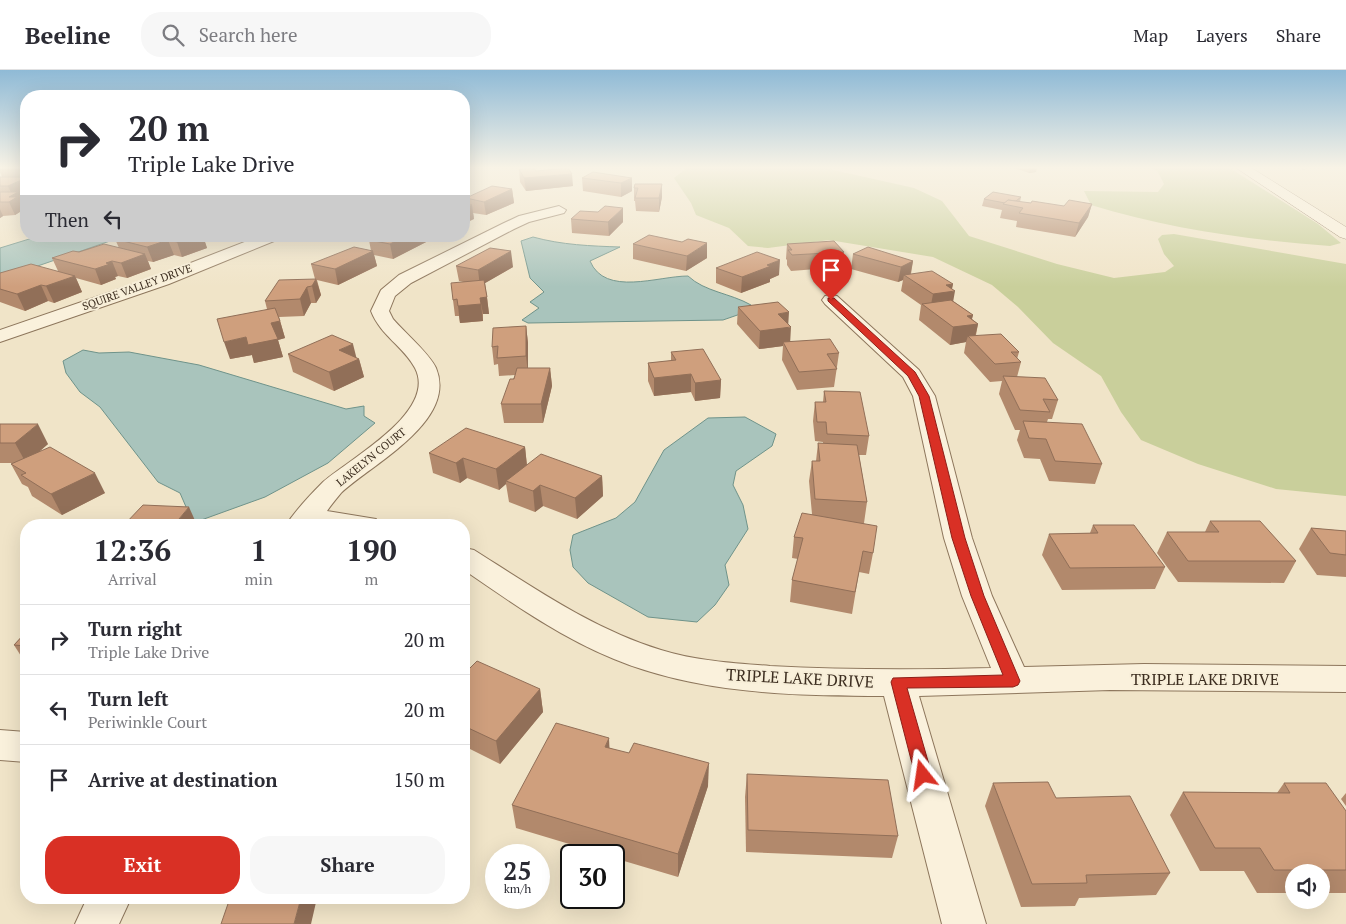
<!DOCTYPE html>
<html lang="en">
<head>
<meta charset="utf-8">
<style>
  body { margin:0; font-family:"PT Serif",serif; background:#f7f7f7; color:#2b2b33; height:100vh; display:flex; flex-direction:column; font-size:19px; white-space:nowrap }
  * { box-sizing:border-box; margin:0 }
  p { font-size:16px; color:#7c7c81 }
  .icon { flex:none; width:28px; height:28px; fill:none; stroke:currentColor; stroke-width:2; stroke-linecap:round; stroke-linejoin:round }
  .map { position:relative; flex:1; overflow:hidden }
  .side { position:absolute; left:20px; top:449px; width:450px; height:385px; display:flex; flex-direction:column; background:#fff; border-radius:20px; box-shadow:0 5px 20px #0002 }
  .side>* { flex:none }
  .guide { position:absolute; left:20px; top:20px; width:450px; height:152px; border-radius:20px; box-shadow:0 5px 20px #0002; background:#fff; color:#2b2b33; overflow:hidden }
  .controls { position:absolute; left:1285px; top:794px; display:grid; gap:10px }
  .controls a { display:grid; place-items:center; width:45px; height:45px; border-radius:50%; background:#fff; box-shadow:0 5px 20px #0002; font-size:25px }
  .speed { position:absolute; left:485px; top:774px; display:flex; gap:10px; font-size:25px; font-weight:700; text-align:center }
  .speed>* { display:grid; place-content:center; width:65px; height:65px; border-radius:50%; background:#fff; box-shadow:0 5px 20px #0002; line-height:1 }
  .speed small { font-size:12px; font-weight:400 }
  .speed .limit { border:2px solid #111; border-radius:8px; background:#fff; color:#111 }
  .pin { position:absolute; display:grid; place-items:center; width:42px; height:42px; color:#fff; margin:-51px -21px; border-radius:50% 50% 50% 0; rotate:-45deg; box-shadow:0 0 5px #0007 }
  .pin .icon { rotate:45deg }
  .me { position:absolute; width:55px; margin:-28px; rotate:345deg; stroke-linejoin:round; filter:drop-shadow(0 0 4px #0008) }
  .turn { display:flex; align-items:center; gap:18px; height:105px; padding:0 25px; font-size:22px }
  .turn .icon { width:65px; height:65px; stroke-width:2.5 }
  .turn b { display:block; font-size:35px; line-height:42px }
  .then { display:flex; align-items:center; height:48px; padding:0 25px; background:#0003; gap:10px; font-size:19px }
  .eta { display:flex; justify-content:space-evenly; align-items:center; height:85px; text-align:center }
  .eta b { font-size:30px; font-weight:600; line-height:35px }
  .cta { display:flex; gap:10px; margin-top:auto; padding:10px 25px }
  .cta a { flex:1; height:58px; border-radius:20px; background:#d93025; color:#fff; font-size:20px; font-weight:600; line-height:58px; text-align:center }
  .cta a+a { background:#f7f7f7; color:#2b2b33 }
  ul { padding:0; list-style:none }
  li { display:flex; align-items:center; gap:15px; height:70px; padding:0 25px; border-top:1px solid #e1e1e2 }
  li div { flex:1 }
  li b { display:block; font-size:19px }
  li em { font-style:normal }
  header { display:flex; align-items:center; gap:30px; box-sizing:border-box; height:70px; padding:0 25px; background:#fff; border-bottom:1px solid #e1e1e2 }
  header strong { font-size:24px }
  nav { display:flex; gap:28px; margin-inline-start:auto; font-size:18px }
  .search { width:350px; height:45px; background:#f7f7f7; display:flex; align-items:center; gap:12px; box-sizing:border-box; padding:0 18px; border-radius:20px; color:#7c7c81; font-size:19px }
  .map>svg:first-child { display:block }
</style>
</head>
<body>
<header>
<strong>Beeline</strong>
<div class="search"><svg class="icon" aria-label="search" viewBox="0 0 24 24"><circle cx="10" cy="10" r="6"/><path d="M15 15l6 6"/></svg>Search here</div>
<nav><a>Map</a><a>Layers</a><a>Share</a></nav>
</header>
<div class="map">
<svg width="1346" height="854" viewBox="0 0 1346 854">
  <rect width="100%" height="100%" fill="#f0e4c8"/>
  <g fill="#c9cf9b">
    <polygon points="688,97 820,97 914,118 942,131 969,166 1057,194 1114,208 1165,202 1174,196 1164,184 1158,169 1162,165 1174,164 1346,194 1346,426 1276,419 1198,394 1141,370 1121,342 1101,306 1053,273 1018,237 992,215 933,187 829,170 768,178 748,176 729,158 696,145 691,133 674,108"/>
    <path d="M1150 97H1228L1318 154 1341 173 1330 176C1249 170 1169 159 1091 135L1084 121 1158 122 1164 114 1158 102Z"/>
  </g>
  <g fill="#a9c4bc" stroke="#6f938a">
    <polygon points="39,166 108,166 110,171 0,209 0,178"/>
    <path d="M533 167C562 175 591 176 620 177L590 191C605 227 658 206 688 206 705 222 730 223 751 235L749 241 723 250 528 253 522 250 539 238 530 232 544 222 530 208 521 171Z"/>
    <polygon points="83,280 99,283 129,282 199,295 346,339 364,336 364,346 375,353 328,393 265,427 193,453 180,423 158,412 100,337 80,322 66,303 63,291"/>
    <polygon points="745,347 776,364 772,376 736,401 733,415 743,435 748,459 725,495 729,515 715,535 697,552 648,547 588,513 573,497 570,480 573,465 616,448 635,432 664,380 708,348"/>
  </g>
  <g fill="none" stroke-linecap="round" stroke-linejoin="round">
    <defs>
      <polygon id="service" points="1307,97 1304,100 1301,98 1301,97"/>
      <g id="minor">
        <path d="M559 136 566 140 564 143 529 152 514 159 411 213 395 226 389 241 393 249C404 262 429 283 436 298 458 351 372 394 341 423 336 429 331 435 327 441L376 449 380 455H286C296 440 310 425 323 412 349 389 438 342 415 298 404 277 380 265 371 241L381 220 399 205 504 153 519 146Z"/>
        <polygon points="260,166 281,166 279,169 169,214 0,272 0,260 157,206"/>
        <path d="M831 225 837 226 919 300 935 326 972 468 992 526 1024 597 1144 594 1346 596V622L1110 620 919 626 986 854H942L884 626C795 626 699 624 614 589 560 567 512 533 464 500V478L474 480C534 518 593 559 661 580 696 591 734 593 770 596 844 600 917 600 991 598L962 526 944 468 913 326 903 307 825 234 822 230 825 226Z"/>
        <polygon points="0,660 26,662 26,692 0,690"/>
        <polygon points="87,828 131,828 119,854 75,854"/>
      </g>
      <polygon id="tertiary" points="1235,97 1250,97 1346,157 1346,169 1340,167"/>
    </defs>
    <use href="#service" stroke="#8d765c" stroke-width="1"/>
    <use href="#minor" stroke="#8d765c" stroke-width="2"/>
    <use href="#tertiary" stroke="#8d765c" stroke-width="1"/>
    <use href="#service" fill="#faf1dc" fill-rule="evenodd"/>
    <use href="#minor" fill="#faf1dc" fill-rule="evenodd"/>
    <use href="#tertiary" fill="#faf1dc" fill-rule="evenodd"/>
  </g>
  <g fill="#b2896c">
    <polygon points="26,97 26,124 20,127 24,135 21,137 23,140 15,145 3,146 0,148 0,107 2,107 0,102 0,99"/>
    <polygon points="1012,97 1037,97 1036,102 1029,103"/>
    <polygon points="519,99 536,101 573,116 526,121 520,112"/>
    <polygon points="582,108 632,108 632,121 621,127 583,121"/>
    <polygon points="662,114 662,127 659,142 636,141 635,131 634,131 634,118"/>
    <polygon points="512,119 514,133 486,145 473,143 474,149 467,134 466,128"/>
    <polygon points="1021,127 1020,132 1064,136 1092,134 1088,147 1075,167 1016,157 1017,151 1000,148 1002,140 982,136 984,129"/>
    <polygon points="598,142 623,152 609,166 572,163 571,149"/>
    <polygon points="203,166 207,178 182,187 174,185 153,192 148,191 151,199 127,208 118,206 115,207 116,209 101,215 76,208 82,222 54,233 48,231 25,241 0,232 0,203 58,201 52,188 79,182 119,178 115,169"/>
    <polygon points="369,170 430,170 393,189 374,185 377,196 338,215 317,210 321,225 316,233 311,233 304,246 279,247 285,268 278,270 283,287 254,293 252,285 230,289 267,239 265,231 315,209 311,194 371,181"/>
    <polygon points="633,174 707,188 686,201 633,189"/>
    <polygon points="787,174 844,182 842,197 791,201 787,195 787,190 786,189"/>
    <polygon points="853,184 913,191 911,204 953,214 952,219 953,231 973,245 972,249 978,254 976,265 1019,282 1017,289 1021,292 1017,307 1058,330 1052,349 1048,349 1047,352 1102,394 1095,414 1049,411 1040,389 1024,388 1017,370 1020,360 1015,360 999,324 1002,311 990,312 964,283 966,272 950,275 919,250 921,235 901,221 903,210 898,212 851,199"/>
    <polygon points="456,196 513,197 485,213 489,244 483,244 483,251 460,253 459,246 455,246 453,230 464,212 459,211"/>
    <polygon points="716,198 779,205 770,209 770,212 741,223 716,213"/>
    <polygon points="738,237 788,254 790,272 839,283 834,317 797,320 782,290 783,276 759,279 737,254"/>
    <polygon points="526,256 528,273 528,298 550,298 552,316 543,353 504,353 501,334 515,305 499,306 498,294 494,295 492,277"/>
    <polygon points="671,282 721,310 720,328 695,331 691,322 654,326 648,311 648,293 671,291"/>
    <polygon points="288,284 359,289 364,307 334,321 293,302"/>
    <polygon points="824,321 869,366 866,385 859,385 867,432 864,453 873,483 869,504 859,502 852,544 790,532 792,510 798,489 792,488 794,467 812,444 809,411 812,391 816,391 818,373 823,373 823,372 815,371 813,351 815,332 823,332"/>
    <polygon points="0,354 48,374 40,381 105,423 62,445 32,426 28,417 22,414 11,394 13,393 0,393"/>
    <polygon points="525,377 527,395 602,406 603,426 577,449 543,436 535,442 509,432 506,414 499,420 467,408 460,413 433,403 429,383"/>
    <polygon points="1210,451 1296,491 1284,513 1178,512 1157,483 1167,462 1205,462"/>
    <polygon points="1093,455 1165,497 1155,519 1062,520 1042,485 1049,464 1090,463"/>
    <polygon points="1311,458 1346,461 1346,507 1317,505 1299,479"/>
    <polygon points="26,562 26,594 14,575"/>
    <polygon points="464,598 468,600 540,619 543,642 500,694 464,676"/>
    <polygon points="610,678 708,716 678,807 614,788 614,785 606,785 516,758 512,735"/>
    <polygon points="747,704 898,766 892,788 746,782 745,727"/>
    <polygon points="993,713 1056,728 1170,803 1156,825 1079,828 1075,836 1021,837 985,736"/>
    <polygon points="1284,713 1346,741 1346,823 1321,823 1321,802 1294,802 1294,823 1257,823 1244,801 1200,801 1170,745 1183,722 1277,723"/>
    <polygon points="1346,723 1346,736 1341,729"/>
  </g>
  <g fill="#916f58">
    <polygon points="1030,97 1037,97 1036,102 1029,103"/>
    <polygon points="572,104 573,116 526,121 524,108"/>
    <polygon points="26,108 26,124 20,127 24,135 21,137 23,140 15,145 9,132 9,127 12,125 8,116"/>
    <polygon points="632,108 632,121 621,127 621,113"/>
    <polygon points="662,114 662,127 659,142 659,128"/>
    <polygon points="512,119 514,133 486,145 484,132"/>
    <polygon points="1092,134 1088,147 1075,167 1079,153"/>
    <polygon points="472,135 474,149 464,154 464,139"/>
    <polygon points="623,138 623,152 609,166 608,152"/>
    <polygon points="0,139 3,146 0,148"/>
    <polygon points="194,166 203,166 207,178 182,187 177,172"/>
    <polygon points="406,166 429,166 430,170 393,189 390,174"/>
    <polygon points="168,170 174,185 153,192 147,177"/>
    <polygon points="707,173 707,188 686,201 687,186"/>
    <polygon points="373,181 377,196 338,215 335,199"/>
    <polygon points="511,181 513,197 480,216 478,200"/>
    <polygon points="145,184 151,199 127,208 121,193"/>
    <polygon points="780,190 779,205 770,209 770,212 741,223 742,207 767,195"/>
    <polygon points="112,191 118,206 115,207 116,209 101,215 95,199 106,193"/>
    <polygon points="913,191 910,206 904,205 903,210 898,212 901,197"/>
    <polygon points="75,206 82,222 54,233 46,216"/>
    <polygon points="316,209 321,225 316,233 312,216"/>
    <polygon points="953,214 951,222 955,221 952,238 930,240 933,224 946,215"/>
    <polygon points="41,215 48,231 25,241 17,224"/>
    <polygon points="307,217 311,233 304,246 300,229"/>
    <polygon points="487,227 489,244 483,244 480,228"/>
    <polygon points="481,234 483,251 460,253 458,236"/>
    <polygon points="789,242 788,258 791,257 790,275 783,272 783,276 759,279 760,261 778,244"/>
    <polygon points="973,245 970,255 978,254 974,271 968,266 966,272 950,275 953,257 967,246"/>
    <polygon points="280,251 285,268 278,270 283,287 254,293 252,285 230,289 224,272 246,267 271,253"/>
    <polygon points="526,256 528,273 528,304 526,286"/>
    <polygon points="353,274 357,290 359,289 364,307 334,321 329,302 339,280"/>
    <polygon points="550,298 552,316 543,353 541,334"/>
    <polygon points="691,304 691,322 654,326 654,308"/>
    <polygon points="721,310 720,328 695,331 695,313"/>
    <polygon points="38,354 48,374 26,393 15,373"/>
    <polygon points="525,377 527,397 506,411 506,414 499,420 496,399"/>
    <polygon points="463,388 467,408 460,413 456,393"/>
    <polygon points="95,403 105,423 62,445 51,424"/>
    <polygon points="602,406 603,426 577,449 575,428"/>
    <polygon points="540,415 543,436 535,442 533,421"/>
    <polygon points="189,437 197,455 174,455"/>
    <polygon points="540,619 543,642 500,694 496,671"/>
    <polygon points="609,668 610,690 605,677"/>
    <polygon points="709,693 708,716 678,807 678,784"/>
    <polygon points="301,828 317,828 311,854 294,854"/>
  </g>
  <g fill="#cf9f7d" stroke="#916f58">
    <polygon points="6,97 26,97 26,100 0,100"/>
    <polygon points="534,98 536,101 568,98 572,104 524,108 519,99"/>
    <polygon points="593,102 632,108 621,113 582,108"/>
    <polygon points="0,107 26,107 26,108 8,116 0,116"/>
    <polygon points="635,114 662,114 659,128 635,128 638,118 634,118"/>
    <polygon points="492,116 512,119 484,132 466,128"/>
    <polygon points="0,122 18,122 9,127 17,127 9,132 0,132"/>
    <polygon points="993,122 1021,127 1016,131 1008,130 1005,133 984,129"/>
    <polygon points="1008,130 1031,133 1032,131 1064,136 1069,130 1092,134 1079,153 1019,143 1023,138 1003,134"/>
    <polygon points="464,134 472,135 464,139"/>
    <polygon points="605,136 623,138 608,152 571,149 580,141 598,142"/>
    <polygon points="649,165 682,172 688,169 707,173 687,186 633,174"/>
    <polygon points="123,166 194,166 177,172 168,170 147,177 115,169"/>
    <polygon points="378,166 406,166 390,174 369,170"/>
    <polygon points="834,171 844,182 792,185 788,180 792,180 787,174"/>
    <polygon points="104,174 145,184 121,193 112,191 106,193 110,194 95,199 52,188 73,181 79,182"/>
    <polygon points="354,177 373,181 335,199 311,194"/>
    <polygon points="868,177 913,191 901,197 853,184"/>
    <polygon points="490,178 511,181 478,200 456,196"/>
    <polygon points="757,182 780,190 767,195 771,196 742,207 716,198"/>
    <polygon points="31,194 75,206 46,216 41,215 17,224 0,219 0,203"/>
    <polygon points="932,201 953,214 946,215 955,221 933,224 904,205"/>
    <polygon points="316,209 312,216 307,217 300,229 265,231 279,210"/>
    <polygon points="484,210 487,227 480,228 481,234 458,236 457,229 453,230 451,213"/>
    <polygon points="951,230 973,245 967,246 978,254 953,257 922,234"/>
    <polygon points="778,232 789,242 778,244 791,257 760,261 738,237"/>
    <polygon points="275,238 280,251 271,253 278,269 248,275 246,267 224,272 217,249"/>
    <polygon points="526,256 526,286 497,288 498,276 492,277 493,258"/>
    <polygon points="1001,264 1019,282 1011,282 1021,292 995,294 968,266"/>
    <polygon points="332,265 353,274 339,280 359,289 329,302 288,284"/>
    <polygon points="830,269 839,283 827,284 837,299 799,302 783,272"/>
    <polygon points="703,279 721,310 695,313 691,304 654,308 648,293 676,290 671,282"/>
    <polygon points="517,298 550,298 541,334 501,334 510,309 514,309"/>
    <polygon points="1003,306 1045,308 1058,330 1043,329 1050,342 1020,340"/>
    <polygon points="824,321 860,322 869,366 827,364 826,352 817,352 815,332 826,332"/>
    <polygon points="1023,351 1082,354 1102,394 1055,391 1046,369 1029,368"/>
    <polygon points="0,354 38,354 15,373 0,373"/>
    <polygon points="466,358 525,377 496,399 463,388 456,393 429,383"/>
    <polygon points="818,373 857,375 867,432 815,429 812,391 820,391"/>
    <polygon points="50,377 95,403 51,424 21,405 26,403 11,394"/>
    <polygon points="541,384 602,406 575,428 540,415 533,421 506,411"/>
    <polygon points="143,435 189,437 174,455 124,455"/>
    <polygon points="802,443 877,456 873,483 863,481 855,522 792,510 803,468 794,467"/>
    <polygon points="1210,451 1260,451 1296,491 1188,491 1167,462 1219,462"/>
    <polygon points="1093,455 1134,455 1165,497 1070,498 1049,464 1098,463"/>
    <polygon points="1311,458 1346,461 1346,485 1330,483"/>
    <polygon points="26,562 26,576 14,575"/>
    <polygon points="477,591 540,619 496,671 464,656 464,598 468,600"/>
    <polygon points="556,653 609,668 605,677 629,683 634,673 709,693 678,784 512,735"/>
    <polygon points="747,704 888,710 898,766 748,760"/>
    <polygon points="1048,712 1056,728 1130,726 1170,803 1086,805 1087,813 1032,814 993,713"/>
    <polygon points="1284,713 1326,713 1346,741 1346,800 1274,800 1260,778 1215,778 1183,722 1290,723"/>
    <polygon points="230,828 301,828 294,854 221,854"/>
  </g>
  <linearGradient id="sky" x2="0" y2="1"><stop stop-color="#8fbad6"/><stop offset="0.45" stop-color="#f8f3e6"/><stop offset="1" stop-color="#f8f3e6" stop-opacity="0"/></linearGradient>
  <rect width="1346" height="217" fill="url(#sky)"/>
  <polygon fill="#d93025" stroke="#8d1f18" points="828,228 834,228 915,302 929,326 965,468 984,526 1020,611 1018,615 1013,617 907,618 932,705 929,710 923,712 917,710 915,705 891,612 893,608 1003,605 971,526 952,468 919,326 908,306 828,231"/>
  <g text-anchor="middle" stroke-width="4" stroke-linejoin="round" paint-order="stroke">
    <g font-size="11" fill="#3d2e20" stroke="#f7eed8">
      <text transform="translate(137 217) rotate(-20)" y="4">SQUIRE VALLEY DRIVE</text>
      <text transform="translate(371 387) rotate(-39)" y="4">LAKELYN COURT</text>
    </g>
    <g font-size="16" fill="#3d2e20" stroke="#f7eed8">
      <text transform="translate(800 608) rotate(3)" y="6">TRIPLE LAKE DRIVE</text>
      <text x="1205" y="615">TRIPLE LAKE DRIVE</text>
    </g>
  </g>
</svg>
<div class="controls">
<a><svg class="icon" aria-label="sound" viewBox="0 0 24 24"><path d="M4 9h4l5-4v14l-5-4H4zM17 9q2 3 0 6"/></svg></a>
</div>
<div class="speed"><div>25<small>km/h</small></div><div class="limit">30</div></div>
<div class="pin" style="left:831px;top:230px;background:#d93025"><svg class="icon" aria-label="arrive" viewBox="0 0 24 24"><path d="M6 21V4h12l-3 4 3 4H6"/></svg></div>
<svg class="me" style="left:923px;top:705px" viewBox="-20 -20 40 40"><path d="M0-17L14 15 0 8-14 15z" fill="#d93025" stroke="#fff" stroke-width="4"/></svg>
<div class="guide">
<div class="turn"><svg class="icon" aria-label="right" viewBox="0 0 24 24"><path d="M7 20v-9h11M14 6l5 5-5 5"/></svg><div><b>20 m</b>Triple Lake Drive</div></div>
<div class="then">Then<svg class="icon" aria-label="left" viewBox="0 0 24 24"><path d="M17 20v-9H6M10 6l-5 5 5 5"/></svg></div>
</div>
<section class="side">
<div class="eta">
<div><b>12:36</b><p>Arrival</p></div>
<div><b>1</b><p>min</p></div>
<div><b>190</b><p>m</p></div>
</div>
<ul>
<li><svg class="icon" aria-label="right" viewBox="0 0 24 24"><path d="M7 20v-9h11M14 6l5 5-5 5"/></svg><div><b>Turn right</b><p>Triple Lake Drive</p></div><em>20 m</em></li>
<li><svg class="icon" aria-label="left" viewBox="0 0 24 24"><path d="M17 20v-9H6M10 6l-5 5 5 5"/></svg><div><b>Turn left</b><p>Periwinkle Court</p></div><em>20 m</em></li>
<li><svg class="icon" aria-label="arrive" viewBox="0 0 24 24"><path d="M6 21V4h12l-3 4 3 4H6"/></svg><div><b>Arrive at destination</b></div><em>150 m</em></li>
</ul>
<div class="cta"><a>Exit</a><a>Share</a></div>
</section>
</div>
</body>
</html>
